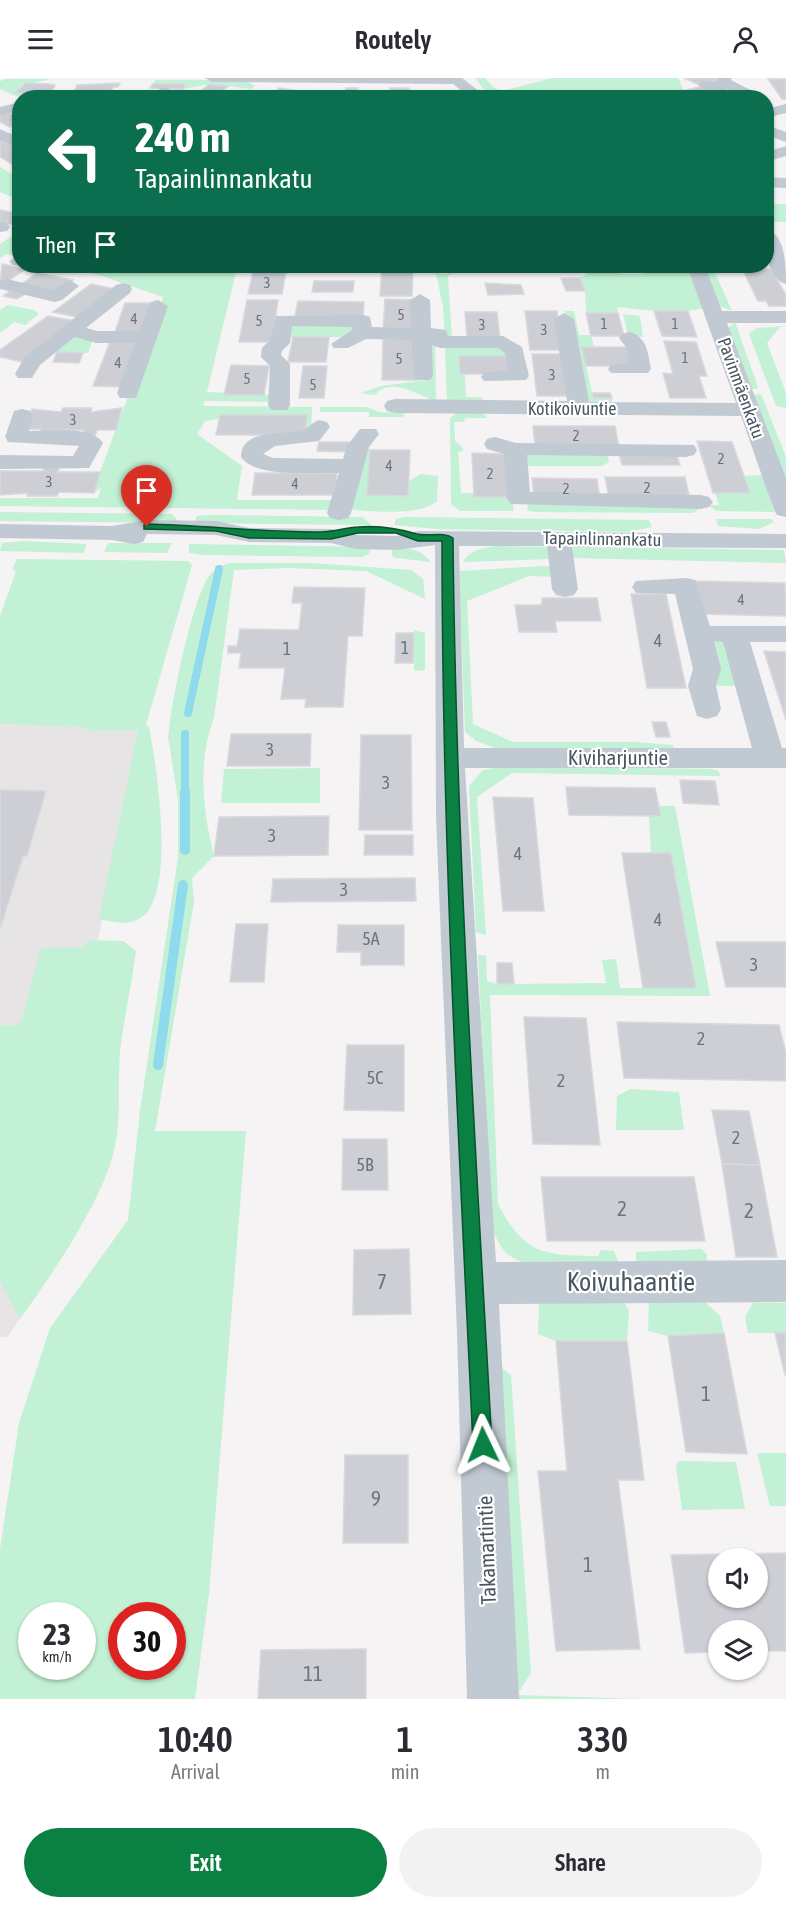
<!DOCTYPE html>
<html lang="en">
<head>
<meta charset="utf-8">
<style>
  body { margin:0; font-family:"Asap Condensed",sans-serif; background:#f2f2f3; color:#2b2b33; height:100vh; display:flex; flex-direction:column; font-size:22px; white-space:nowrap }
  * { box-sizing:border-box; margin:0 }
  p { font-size:20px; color:#7c7c81 }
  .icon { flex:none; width:33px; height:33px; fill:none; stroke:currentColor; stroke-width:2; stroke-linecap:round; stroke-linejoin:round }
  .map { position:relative; height:1621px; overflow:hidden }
  .panel { display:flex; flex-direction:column; background:#fff; flex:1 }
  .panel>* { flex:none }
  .guide { position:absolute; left:12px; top:12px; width:762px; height:183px; border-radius:24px; box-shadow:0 2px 4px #0004; background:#0b6e4f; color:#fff; overflow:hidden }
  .buttons { position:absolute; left:708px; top:1470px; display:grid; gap:12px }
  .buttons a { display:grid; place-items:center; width:60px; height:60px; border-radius:50%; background:#fff; box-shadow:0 2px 4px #0004; font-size:30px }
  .speed { position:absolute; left:18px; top:1524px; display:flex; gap:12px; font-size:30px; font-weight:700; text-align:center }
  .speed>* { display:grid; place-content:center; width:78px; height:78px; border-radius:50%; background:#fff; box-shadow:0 2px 4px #0004; line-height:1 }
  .speed small { font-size:15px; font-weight:400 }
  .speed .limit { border:9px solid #d22; background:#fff; color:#111 }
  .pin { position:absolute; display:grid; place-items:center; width:51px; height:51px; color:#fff; margin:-62px -26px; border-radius:50% 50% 50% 0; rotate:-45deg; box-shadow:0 0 6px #0007 }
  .pin .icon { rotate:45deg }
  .me { position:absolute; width:66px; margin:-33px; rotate:358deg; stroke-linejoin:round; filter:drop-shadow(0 0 4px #0008) }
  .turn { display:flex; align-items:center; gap:21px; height:126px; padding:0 24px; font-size:27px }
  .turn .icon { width:78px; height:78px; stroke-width:2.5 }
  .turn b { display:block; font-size:42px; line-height:51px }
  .then { display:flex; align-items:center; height:57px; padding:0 24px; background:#0003; gap:12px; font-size:22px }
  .eta { display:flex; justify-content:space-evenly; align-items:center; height:102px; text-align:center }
  .eta b { font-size:36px; font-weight:600; line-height:42px }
  .button { display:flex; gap:12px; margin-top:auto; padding:12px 24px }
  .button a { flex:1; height:69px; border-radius:36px; background:#0b8043; color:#fff; font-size:24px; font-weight:600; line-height:69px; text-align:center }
  .button a+a { background:#f2f2f3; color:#2b2b33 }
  header { display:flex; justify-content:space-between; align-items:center; height:78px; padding:0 24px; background:#fff; font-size:27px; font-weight:600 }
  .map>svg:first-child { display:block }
</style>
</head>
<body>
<header><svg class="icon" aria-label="menu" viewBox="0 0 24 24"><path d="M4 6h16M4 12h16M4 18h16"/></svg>Routely<svg class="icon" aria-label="person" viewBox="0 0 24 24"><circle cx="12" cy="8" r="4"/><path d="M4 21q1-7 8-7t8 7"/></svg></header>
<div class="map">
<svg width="786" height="1621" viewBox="0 0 786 1621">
  <rect width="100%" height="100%" fill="#f5f3f3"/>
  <g fill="#e6e4e5">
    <polygon points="0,646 138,652 98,863 0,1093"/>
    <polygon points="0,1146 49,1199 7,1259 0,1259"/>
  </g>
  <g fill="#c3f1d5" fill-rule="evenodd">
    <polygon points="476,0 485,0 494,10 502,13 552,0 678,0 687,19 502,19 482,10"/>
    <path d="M6 1H51L21 8 16 14 57 15C37 23 18 21 0 11V3Z"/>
    <polygon points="155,2 245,2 255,8 252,11 210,6 183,11 185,6 153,6"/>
    <polygon points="0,89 19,100 19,122 0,114"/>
    <rect x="767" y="126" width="19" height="18"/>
    <polygon points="19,153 19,179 7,176 0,180 0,166"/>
    <polygon points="59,188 235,188 236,194 207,314 272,317 272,324 205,323 203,328 312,329 311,352 220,337 219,341 205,343 197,356 242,388 237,422 338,422 333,432 0,428 0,420 98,420 101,410 94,415 100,394 161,229 163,219 96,196"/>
    <path d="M600 188 622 196H643L639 188H687L703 230C675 237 646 232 617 229L618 235H586L585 213 580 200Z"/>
    <polygon points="704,188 712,188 732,233 720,228"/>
    <polygon points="454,193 448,198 452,262 445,260 443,229 436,195 446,197"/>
    <polygon points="8,227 34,232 39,236 25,247 14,244 0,255 0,232"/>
    <polygon points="565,233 574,233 579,257 591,257 594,269 582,270 593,319 612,320 611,326 583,325"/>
    <polygon points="623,236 640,238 643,259 628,257"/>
    <polygon points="295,244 355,245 354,253 345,259 286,259 288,249"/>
    <polygon points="735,244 758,309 756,311 751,311 728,250"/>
    <polygon points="786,248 780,249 767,265 786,315 786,330 776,328 749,256 757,250"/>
    <polygon points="79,256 93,261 88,275 57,274"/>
    <path d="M425 258 435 260 436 324C419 317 390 298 375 317L361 315 381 308 426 302Z"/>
    <polygon points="500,266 513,278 459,278 460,296 465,296 466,319 481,319 484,325 447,324 445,269"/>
    <polygon points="761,316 786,379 786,406 754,317"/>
    <polygon points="320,329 367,329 379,334 404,335 403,339 369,339 369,334 320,334"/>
    <polygon points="458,334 483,335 487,340 465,340 464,344 454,344 455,363 462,369 463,373 458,374 461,415 474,415 474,419 510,419 514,421 513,433 460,433 451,426 450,340"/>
    <path d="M367 368 370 372 367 417 408 418 409 403 421 396 438 398 437 423C421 438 372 434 350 431Z"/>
    <polygon points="607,374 609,384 602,388 528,388 526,375"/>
    <polygon points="763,397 774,434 716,433 708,427 719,427 715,415 750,414 744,398"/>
    <polygon points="528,426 696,427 698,432 693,435 533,434 527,432"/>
    <polygon points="0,434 172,436 178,443 175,445 0,443"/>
    <polygon points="208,437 363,439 371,447 194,445 197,438"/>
    <polygon points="405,439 649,442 652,449 627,454 437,451 394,447 396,441"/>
    <polygon points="716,441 771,441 774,444 759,451 718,448"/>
    <polygon points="24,463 86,466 84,475 0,473 2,465"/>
    <polygon points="108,465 172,465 167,475 104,474"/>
    <polygon points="189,466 371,469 369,476 362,479 204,477 189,475"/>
    <path d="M497 468 550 469 551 481 463 484C470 471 484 470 497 468Z"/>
    <polygon points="570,469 784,472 786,485 572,480"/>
    <path d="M392 470C408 469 420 471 431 484L396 480 392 478Z"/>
    <path d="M17 481 188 483 192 487 146 647 149 649C156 686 178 820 139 841 125 848 113 844 99 841L138 652 89 653V650L0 646V538L16 493 12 491Z"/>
    <path d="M229 485H312L411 492 423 501 425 521 366 493 288 490 234 492 214 640C197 684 203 734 214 778L192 800 194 824 155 1053H246L209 1516 195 1621H0V1471L19 1345 50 1250 128 1142 140 1033 178 779V721L168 659 170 642C176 605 190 533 207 501 212 493 220 488 229 485ZM32 1538H82V1588H32ZM122 1538H172V1588H122Z"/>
    <polygon points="543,488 554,489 559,499 529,498 467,523 473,646 513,664 637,664 673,667 674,672 495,670 476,663 465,654 459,493"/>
    <polygon points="414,552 425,555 425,592 414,593"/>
    <polygon points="706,560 724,560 741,608 717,608"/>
    <polygon points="503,688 710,691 719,693 720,698 512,695 477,719 486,857 476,854 469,708 483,692"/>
    <polygon points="320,690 320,725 221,725 224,691"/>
    <path d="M659 728H675L710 918 490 917 498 1126C525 1177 543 1177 598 1178L601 1172 614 1173 620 1188C602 1188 583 1188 565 1187 525 1187 502 1188 491 1144L478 877H486L487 903 497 906 606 905 602 882 616 881 620 910H696L671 775H651L649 738H661Z"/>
    <path d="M93 862 123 863 136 873C132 906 124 940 120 973 117 1012 123 1048 110 1087 91 1140 52 1196 20 1241L0 1204V947H17L22 942 41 870 84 869V866Z"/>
    <polygon points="630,1011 679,1014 684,1052 616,1052 617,1018"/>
    <polygon points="702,1171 707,1177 706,1187 636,1187 636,1174"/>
    <polygon points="624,1224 629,1233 627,1263 556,1263 538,1256 539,1225"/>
    <polygon points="705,1224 720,1238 724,1255 668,1258 648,1253 649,1225"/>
    <polygon points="753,1225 786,1225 786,1255 748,1255 745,1239"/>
    <polygon points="498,1287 511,1297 531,1595 517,1617 639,1621 517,1621"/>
    <polygon points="786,1375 786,1428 770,1428 757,1375"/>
    <polygon points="679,1383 736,1384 745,1431 682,1432 676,1388"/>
  </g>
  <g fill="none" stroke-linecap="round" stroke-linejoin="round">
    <g stroke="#90daee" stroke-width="8">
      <polyline points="188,635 219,491"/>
      <polyline points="185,656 185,715"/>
    </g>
    <g stroke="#90daee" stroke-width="10">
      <polyline points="185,714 185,772"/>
      <polyline points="158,987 183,807"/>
    </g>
  </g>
  <g fill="#cdcfd5" stroke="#d7d9de" stroke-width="1.5" fill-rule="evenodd">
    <polygon points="684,0 715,0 719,2 697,6"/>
    <polygon points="768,1 786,1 786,21 782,21"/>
    <polygon points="26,5 49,6 55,7 51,15 15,15"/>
    <polygon points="120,5 118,9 113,9 111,13 74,14 77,7"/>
    <polygon points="153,6 185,6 183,11 150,10"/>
    <polygon points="209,6 228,8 221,14 202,12"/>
    <polygon points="702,8 716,14 701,18 687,12"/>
    <polygon points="279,10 299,13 291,20 272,16"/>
    <polygon points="346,10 358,10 356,18 344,18"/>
    <polygon points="390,10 409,10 411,17 391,17"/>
    <polygon points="6,34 20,41 20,46 9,49 0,44 0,35"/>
    <polygon points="0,62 20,73 20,91 0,79"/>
    <polygon points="0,132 20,136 20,147 0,145"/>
    <polygon points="2,186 26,191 0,208"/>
    <polygon points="382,188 413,188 412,218 380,218"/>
    <polygon points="771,191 786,217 786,228 769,228 766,223 758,223 743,192"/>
    <polygon points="253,194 286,194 282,216 248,216"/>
    <polygon points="37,195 73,202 56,214 20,207"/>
    <polygon points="561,200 580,200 585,213 566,213"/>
    <polygon points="314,203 354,203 353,214 312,214"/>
    <polygon points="485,205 521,207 524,216 488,217"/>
    <polygon points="91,206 118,212 81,240 53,234"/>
    <polygon points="10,213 25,216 17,221 3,218"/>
    <polygon points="385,221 417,222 417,253 383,253"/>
    <polygon points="247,222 278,222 272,264 239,264"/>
    <polygon points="298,223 364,224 363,239 295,238"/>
    <polygon points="125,225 154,225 144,257 114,257"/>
    <polygon points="525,233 557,233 564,272 530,272"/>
    <polygon points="654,233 688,233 697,259 662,258"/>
    <polygon points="465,234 497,234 500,261 467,260"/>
    <polygon points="586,235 618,235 624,258 591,258"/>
    <polygon points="48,238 75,243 22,284 0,279 0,272"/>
    <polygon points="293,259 329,259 326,284 288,284"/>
    <polygon points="111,261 142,262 126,309 93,308"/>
    <polygon points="383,261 416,261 417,302 382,302"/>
    <polygon points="664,263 696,264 707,298 699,298 706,320 670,320 663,295 673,296"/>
    <polygon points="582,269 632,269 638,288 586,288"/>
    <polygon points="57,274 83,275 79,285 53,284"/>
    <polygon points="532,276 565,276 573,318 537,318"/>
    <polygon points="459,278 513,278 515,296 460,296"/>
    <polygon points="231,287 269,288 264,317 224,317"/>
    <polygon points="303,288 327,288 324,320 299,320"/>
    <polygon points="593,315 610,315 612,320 593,320"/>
    <polygon points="63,330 92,330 91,334 122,330 116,352 97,352 95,358 83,358 84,352 53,352 39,357 41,351 24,351 32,331 61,334"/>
    <polygon points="220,337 307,337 305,357 216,357"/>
    <polygon points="533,348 615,348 619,369 535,368"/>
    <polygon points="697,363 732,364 750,415 713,415"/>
    <polygon points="319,364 349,364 349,374 317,373"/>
    <polygon points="370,372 410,372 408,418 367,417"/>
    <polygon points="472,375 506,376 510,419 474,419"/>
    <polygon points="619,375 676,375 680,387 622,387"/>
    <polygon points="45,386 60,386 58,394 100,394 94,415 59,414 57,418 27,418 28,415 0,417 0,393 43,393"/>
    <polygon points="255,395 337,395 336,417 252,417"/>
    <polygon points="605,399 685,399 690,421 609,420"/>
    <polygon points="532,400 597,401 600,421 534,420"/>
    <polygon points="692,503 785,505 786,538 700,536"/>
    <polygon points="294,509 365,510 362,558 348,558 343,629 305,629 306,621 281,621 285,590 239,590 241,575 228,575 228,568 237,568 240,551 299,552 302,525 292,525"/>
    <polygon points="631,516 666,516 686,610 647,610"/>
    <polygon points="542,520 597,520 601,543 555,543 557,554 519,554 515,527 542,527"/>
    <polygon points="396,555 414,555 413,585 395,585"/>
    <polygon points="764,573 786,574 786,642"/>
    <polygon points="652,644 666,644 670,659 656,659"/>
    <polygon points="231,656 311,656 310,688 227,688"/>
    <polygon points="361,657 411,657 412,752 359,752"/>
    <polygon points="680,702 715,703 719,727 683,725"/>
    <polygon points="566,709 655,710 661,738 569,737"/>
    <polygon points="0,712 46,713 27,778 23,778 0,851"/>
    <polygon points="493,719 533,720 544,833 503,833"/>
    <polygon points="329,738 328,777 214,778 219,739"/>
    <polygon points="365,757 413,757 413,777 364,777"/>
    <polygon points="622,775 671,775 696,910 643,910"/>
    <polygon points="415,800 416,823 271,824 273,801"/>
    <polygon points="236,846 268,846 264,904 230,904"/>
    <polygon points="338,847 404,847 404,887 361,887 361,874 337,874"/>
    <polygon points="716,864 786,864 786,909 726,909"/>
    <polygon points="497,885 512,885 514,906 497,906"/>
    <polygon points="524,939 586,940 600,1067 533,1066"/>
    <polygon points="617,944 779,947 786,975 786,1003 624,1000"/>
    <polygon points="347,967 404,967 404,1033 344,1032"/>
    <polygon points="712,1032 749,1033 760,1087 722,1086"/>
    <polygon points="343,1061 387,1061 388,1112 342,1112"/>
    <polygon points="722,1086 760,1087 777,1179 736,1179"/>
    <polygon points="541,1099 694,1099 705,1163 547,1163"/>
    <polygon points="409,1171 411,1236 353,1237 354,1172"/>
    <polygon points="724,1255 747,1376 686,1374 668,1258"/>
    <polygon points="775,1255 786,1255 786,1297 785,1297"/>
    <polygon points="556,1263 627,1263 644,1402 618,1402 640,1571 556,1573 538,1393 567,1393"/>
    <polygon points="345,1377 408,1377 408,1465 343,1465"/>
    <path d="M786 1475V1573H758V1552H718V1574L685 1575 671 1477ZM718 1480H758V1520H718Z"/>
    <polygon points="366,1571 366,1621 258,1621 261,1572"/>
  </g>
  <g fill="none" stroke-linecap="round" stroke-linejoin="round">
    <g fill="#c1cad2" fill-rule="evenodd">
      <polygon points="205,0 462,0 488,20 471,20 453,6 212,4"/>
      <polygon points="718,0 732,0 731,2 766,20 746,20 727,11 727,16 732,20 711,20 709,14 698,7 700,4 717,3"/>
      <polygon points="165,9 172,13 169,20 155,20 160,10"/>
      <polygon points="16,25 20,25 20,33 0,37 0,29"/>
      <polygon points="786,26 786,35 766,40 766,31"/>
      <polygon points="766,47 786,54 786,64 766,57"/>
      <polygon points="0,51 20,60 20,72 0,62"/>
      <polygon points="786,68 786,78 766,84 766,74"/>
      <polygon points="766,99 786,100 786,110 766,109"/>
      <polygon points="0,144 7,145 10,149 7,153 0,154"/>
      <path d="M766 151C786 156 786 190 786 206 766 201 766 168 766 151Z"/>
      <polygon points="18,178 20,188 24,188 12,187 9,183"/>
      <polygon points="259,188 352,188 343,194 268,194"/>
      <polygon points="687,188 705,188 722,233 786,233 786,245 727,245 786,400 786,439 777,437 774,432 741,338 395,335 387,333 384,328 387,323 395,321 567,323 554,241 564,235 574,241 589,324 736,325"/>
      <polygon points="7,201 52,212 70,202 79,208 62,222 55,224 0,211 0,203"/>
      <polygon points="123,205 130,207 132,211 130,215 86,250 97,253 139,253 151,224 158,222 168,228 136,320 120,320 117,315 135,265 96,265 75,259 40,287 32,300 18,300 15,296 24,280 116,207"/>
      <polygon points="420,216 430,222 431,250 446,252 448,258 503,258 522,269 529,298 526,302 484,303 481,299 484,295 508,292 505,275 498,270 440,270 432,267 433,298 430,302 416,302 413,298 412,262 366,261 348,270 334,270 331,266 352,252 353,249 292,248 290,265 282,273 281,277 290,286 290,327 287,332 271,332 268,327 270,288 261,279 262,270 270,262 276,238 363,237 370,239 372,249 411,250 410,222"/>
      <path d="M629 254C647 258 648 275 651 291L648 295H611L608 291 611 287 629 285 626 269 619 260 622 256Z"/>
      <path d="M22 331 30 333 33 338 29 353C49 353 91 347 103 365L89 390 0 391V377L73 378 79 368 8 364 5 359 14 333Z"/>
      <path d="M319 342 327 344 330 349 319 363 275 368 263 376 273 380 343 381 347 368 360 351H376L379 356 369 369 351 435 348 440 339 442 330 440 327 435 339 395C314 394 256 401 241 379 241 349 286 358 303 352 309 350 312 344 319 342Z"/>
      <polygon points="495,359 516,365 694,367 697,372 694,377 686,379 527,377 530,414 701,417 709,419 713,424 709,429 701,431 511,426 507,421 504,376 487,371 484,366 487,361"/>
      <polygon points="147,442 216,443 249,450 331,451 356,457 396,458 419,453 786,456 786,470 572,469 578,511 574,517 565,519 556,517 552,511 547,468 459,468 464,670 752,670 723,564 714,563 721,591 716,608 721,631 717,638 707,641 697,638 688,608 693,591 675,516 636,515 632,509 636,503 686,500 695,502 710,548 786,548 786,564 750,564 782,670 786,670 786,690 465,690 496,1184 786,1182 786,1224 499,1226 519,1621 467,1621 457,1254 436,738 435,467 396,472 356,471 331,465 249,464 216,457 147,456 143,464 134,466 112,462 0,460 0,446 112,448"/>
    </g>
  </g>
  <path fill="#0b8043" stroke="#07532c" stroke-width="1.5" d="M147 446C203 447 257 454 313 454 329 455 343 450 358 449 379 447 397 450 417 456 428 459 444 453 453 460 456 763 475 1064 492 1367L490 1373 483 1376 476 1373 473 1367C459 1065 442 765 442 463H418L396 455H358L331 461 249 460 216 453 144 451V447Z"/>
  <g text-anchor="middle" stroke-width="4.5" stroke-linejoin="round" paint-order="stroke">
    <g font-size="15" fill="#6b747e">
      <text x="267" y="210">3</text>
      <text x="401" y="242">5</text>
      <text x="134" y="246">4</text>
      <text x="259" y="248">5</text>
      <text x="604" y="251">1</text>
      <text x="675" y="251">1</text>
      <text x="482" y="252">3</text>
      <text x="544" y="257">3</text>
      <text x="685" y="285">1</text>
      <text x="399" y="286">5</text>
      <text x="118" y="290">4</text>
      <text x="552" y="302">3</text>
      <text x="247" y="306">5</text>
      <text x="313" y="312">5</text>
      <text x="73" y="347">3</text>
      <text x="576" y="363">2</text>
      <text x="721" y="386">2</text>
      <text x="389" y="393">4</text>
      <text x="490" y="401">2</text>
      <text x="49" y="409">3</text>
      <text x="295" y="411">4</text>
      <text x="647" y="415">2</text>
      <text x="566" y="416">2</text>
      <text x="741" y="527">4</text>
    </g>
    <g font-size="18" fill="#4a5661" stroke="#fff">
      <text transform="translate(741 310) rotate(70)" y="6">Pavinmäenkatu</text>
      <text x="572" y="337">Kotikoivuntie</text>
      <text transform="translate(602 461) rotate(1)" y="6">Tapainlinnankatu</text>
    </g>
    <g font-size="18" fill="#6b747e">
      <text x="658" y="569">4</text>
      <text x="405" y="576">1</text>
      <text x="287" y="577">1</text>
      <text x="270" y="678">3</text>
      <text x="386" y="711">3</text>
      <text x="272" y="764">3</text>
      <text x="518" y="782">4</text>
      <text x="344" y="818">3</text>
      <text x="658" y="848">4</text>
      <text x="371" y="867">5A</text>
      <text x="754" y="893">3</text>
      <text x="701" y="967">2</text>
      <text x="375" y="1006">5C</text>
      <text x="561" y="1009">2</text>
      <text x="736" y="1066">2</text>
      <text x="365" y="1093">5B</text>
    </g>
    <g font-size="21" fill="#4a5661" stroke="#fff">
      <text x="618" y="687">Kiviharjuntie</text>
      <text transform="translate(487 1472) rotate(-92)" y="7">Takamartintie</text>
    </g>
    <g font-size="21" fill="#6b747e">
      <text x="622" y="1138">2</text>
      <text x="749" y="1140">2</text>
      <text x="382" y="1211">7</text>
      <text x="706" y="1323">1</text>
      <text x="376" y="1428">9</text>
      <text x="588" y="1494">1</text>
      <text x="313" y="1603">11</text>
    </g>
    <g font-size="26" fill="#4a5661" stroke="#fff">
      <text x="631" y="1213">Koivuhaantie</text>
    </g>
  </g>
</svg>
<div class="buttons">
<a><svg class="icon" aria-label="sound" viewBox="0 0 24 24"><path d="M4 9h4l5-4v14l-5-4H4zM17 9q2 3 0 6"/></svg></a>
<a><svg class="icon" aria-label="layers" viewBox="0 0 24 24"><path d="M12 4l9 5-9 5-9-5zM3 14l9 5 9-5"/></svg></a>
</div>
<div class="speed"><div>23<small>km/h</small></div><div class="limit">30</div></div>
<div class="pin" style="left:147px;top:449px;background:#d93025"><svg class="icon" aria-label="arrive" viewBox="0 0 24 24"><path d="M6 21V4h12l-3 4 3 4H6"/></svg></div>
<svg class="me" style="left:483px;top:1367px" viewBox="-20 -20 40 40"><path d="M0-17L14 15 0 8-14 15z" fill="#0b8043" stroke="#fff" stroke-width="4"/></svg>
<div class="guide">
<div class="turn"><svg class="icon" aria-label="left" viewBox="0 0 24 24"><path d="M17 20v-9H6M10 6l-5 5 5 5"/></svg><div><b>240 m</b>Tapainlinnankatu</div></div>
<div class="then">Then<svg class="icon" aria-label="arrive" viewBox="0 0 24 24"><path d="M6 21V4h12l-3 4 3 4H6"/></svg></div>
</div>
</div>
<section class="panel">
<div class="eta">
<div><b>10:40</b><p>Arrival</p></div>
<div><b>1</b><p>min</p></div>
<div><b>330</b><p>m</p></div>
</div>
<div class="button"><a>Exit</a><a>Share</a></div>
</section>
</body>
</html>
